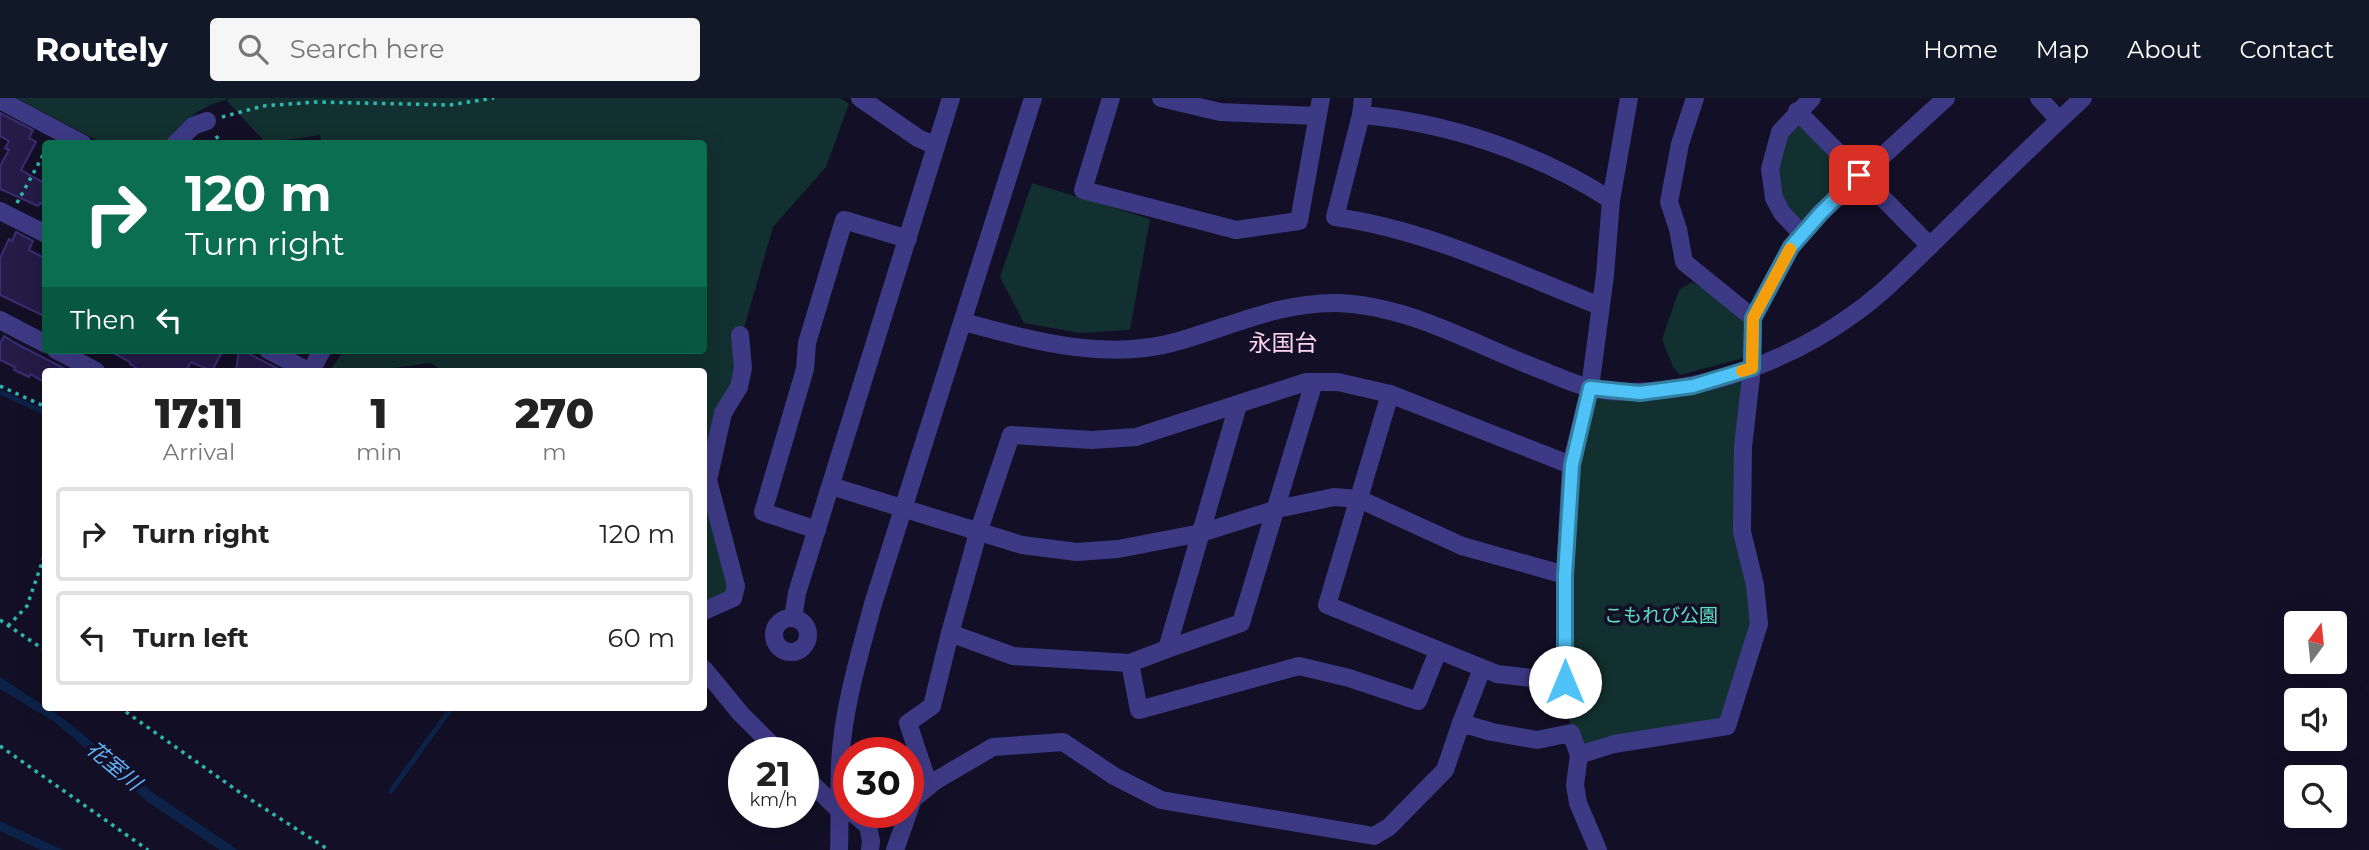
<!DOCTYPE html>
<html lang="en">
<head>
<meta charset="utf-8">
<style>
  body { margin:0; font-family:Montserrat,"Noto Sans JP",sans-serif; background:#f6f6f6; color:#222; height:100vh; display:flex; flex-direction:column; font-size:26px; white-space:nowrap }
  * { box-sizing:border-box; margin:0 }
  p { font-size:23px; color:#767676 }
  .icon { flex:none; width:38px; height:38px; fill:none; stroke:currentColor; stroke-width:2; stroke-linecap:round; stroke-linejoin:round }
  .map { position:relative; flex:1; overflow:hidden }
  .sheet { position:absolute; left:42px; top:270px; width:665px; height:343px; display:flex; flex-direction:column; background:#fff; border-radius:7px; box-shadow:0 7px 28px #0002 }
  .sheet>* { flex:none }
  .guide { position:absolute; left:42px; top:42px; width:665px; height:214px; border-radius:7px; box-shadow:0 7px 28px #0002; background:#0b6e4f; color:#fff; overflow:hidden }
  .needle { width:46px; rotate:15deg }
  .fabs { position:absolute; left:2284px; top:513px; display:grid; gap:14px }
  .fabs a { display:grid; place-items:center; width:63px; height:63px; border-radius:7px; background:#fff; box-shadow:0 7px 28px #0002; font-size:35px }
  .speed { position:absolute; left:728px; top:639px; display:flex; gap:14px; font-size:35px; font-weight:700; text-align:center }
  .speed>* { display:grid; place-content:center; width:91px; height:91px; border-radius:50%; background:#fff; box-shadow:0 7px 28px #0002; line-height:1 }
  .speed small { font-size:18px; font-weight:400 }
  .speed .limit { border:10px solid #d22; background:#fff; color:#111 }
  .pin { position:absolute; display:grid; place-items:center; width:60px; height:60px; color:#fff; margin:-30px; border-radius:14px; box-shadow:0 4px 10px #0006 }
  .me { position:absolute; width:77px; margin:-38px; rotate:0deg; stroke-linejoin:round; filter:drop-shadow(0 0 5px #0008) }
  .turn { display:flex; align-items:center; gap:24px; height:147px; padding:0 28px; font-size:32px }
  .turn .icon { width:91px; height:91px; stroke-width:2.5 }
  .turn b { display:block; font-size:49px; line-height:60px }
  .then { display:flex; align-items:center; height:66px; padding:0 28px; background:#0003; gap:14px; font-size:26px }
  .eta { display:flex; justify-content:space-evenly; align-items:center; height:119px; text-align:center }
  .eta b { font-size:42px; font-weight:800; line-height:49px }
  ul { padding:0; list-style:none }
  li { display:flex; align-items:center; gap:21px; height:94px; margin:0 14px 10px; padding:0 14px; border:4px solid #e0e0e0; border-radius:7px }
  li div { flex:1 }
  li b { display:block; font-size:26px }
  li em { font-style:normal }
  header { display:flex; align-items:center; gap:42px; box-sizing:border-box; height:98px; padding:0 35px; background:#111827; color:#fff }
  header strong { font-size:33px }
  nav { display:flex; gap:38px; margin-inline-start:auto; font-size:24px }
  .search { width:490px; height:63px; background:#f6f6f6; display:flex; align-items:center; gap:18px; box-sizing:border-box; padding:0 24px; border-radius:7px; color:#767676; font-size:26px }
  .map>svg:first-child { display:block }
</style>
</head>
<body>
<header>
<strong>Routely</strong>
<div class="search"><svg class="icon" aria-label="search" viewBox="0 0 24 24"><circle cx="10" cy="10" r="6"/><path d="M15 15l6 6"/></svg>Search here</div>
<nav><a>Home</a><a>Map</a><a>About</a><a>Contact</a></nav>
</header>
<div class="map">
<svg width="2369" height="752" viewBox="0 0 2369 752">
  <rect width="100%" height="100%" fill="#130f26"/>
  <g fill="#12302f">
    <path d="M16 0H225L227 2 230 0H840L849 6 826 69 773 129 744 230 741 264 706 380 732 491 704 518V273H464L454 270 451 273H438L437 269 430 265 386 271 387 273H330L344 252H704V46H322L320 37 266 45 226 2C202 7 180 25 166 45H102Z"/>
    <polygon points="1797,13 1859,77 1802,136 1774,100 1780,34"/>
    <polygon points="1032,85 1150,121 1130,232 1080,235 1024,225 1000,179"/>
    <polygon points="1692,184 1727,205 1747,223 1751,258 1680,277 1673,269 1662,241 1679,192"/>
    <polygon points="1752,270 1743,349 1759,526 1727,628 1579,657 1571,635 1565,584 1565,477 1590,290 1640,294"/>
  </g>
  <g fill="#0c2248">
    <polygon points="0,579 64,621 156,697 238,752 220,752 148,704 56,625 0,591"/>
    <polygon points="0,723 63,752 41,752 0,733"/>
  </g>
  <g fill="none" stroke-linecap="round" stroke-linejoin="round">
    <g stroke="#0c2248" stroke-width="5">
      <polyline points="0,294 46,315"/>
      <polyline points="391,693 452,609"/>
    </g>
  </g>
  <g fill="#241b47" stroke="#3b2d73" stroke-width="2">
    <polygon points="0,15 33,32 29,40 36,44 21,72 46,86 46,108 40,105 38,108 0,91 0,68 9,52 5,50 9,43 0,38"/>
    <polygon points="16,134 33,143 29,152 46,161 46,219 0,197 0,160 9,141 12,143"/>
    <polygon points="4,238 15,245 69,273 46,273 46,285 30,276 29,279 14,272 15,269 0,262 0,246"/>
    <polygon points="108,252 223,252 212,273 191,264 186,273 141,273 130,266 130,264"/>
    <polygon points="239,252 241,252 283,273 236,273"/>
  </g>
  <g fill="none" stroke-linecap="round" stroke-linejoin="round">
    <g stroke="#2fb8b0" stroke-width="3.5" stroke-dasharray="3.5 5" stroke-linecap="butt">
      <polyline points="222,19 263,8 317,4 450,7 494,0"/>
      <polyline points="216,38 222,46"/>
      <polyline points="17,105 46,52"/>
      <polyline points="0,288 46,309"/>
      <polyline points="0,522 46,553"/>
      <polyline points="8,528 27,508 46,453"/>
      <polyline points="119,609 242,696 329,752"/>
      <polyline points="0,648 148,752"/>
    </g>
    <g stroke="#3d3a85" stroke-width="18">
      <polyline points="860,0 918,40 936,48"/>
      <polyline points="1111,0 1083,92 1236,132 1299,123 1321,0"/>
      <polyline points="1161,0 1220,14 1317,18"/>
      <path d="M1363 0 1361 17 1335 119C1428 132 1513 174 1600 208"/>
      <polyline points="1695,0 1680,46 1669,104 1678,131 1684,164 1753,220"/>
      <polyline points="2039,0 2059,22"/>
      <polyline points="0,2 83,46"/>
      <polyline points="1797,13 1930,148"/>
      <path d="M1361 17C1447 24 1538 55 1611 102"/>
      <polyline points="175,46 193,28 207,23"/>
      <polyline points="0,113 46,136"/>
      <polyline points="1802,136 1782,115 1774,100 1770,71 1780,34 1812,0"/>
      <polyline points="0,222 46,246"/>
      <polyline points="56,252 96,273"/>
      <polyline points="268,252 308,273"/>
      <polyline points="311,273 322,252"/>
      <polyline points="1390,296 1327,507 1497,576 1565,584 1565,477 1571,367 1590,290 1605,177 1611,102 1629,0"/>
      <polyline points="1238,307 1167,551 1130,565 1013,558 950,535 978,435 1011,337 1092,342 1136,339 1306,284 1338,284 1390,296 1571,367"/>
      <polyline points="831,388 1022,447 1077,454 1118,451 1201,435 1277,411 1334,399 1359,401 1462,448 1565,477"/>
      <polyline points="817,432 763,414 805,271 807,245 844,122 908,141"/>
      <polyline points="704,513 733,500 736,488 708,382 723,315 739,289 743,270 740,237"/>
      <circle cx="791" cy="537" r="17"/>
      <polyline points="793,520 797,495 951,0"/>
      <polyline points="1167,551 1241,525 1314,284"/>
      <polyline points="1130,565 1139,612 1299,568 1349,580 1418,603 1438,553"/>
      <polyline points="704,571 741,616 779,654"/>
      <polyline points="1461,625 1482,571"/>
      <polyline points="1579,657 1614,646 1727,628 1759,526 1755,487 1742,434 1743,349 1752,270 1753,220 1791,149 1820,115 1946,0"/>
      <polyline points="803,677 840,713 854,716 868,728 871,743 870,752"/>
      <polyline points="929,688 908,625 932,608 950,535"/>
      <polyline points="895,752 913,701 935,683 993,649 1063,644 1114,678 1161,702 1374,738 1389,729 1445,672 1461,625 1492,634 1537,642 1571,635 1579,657 1575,687 1578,705 1598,752"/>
    </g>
    <g stroke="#3d3a85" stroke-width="18">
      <path d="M964 224C1034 243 1107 264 1179 243 1231 228 1281 204 1337 205 1410 207 1476 248 1544 273 1559 279 1575 287 1591 290 1631 299 1675 292 1715 282 1765 268 1813 246 1855 215 1886 193 1912 165 1939 139 1987 92 2034 45 2083 0"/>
      <path d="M839 752C840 723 839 694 840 665 843 611 859 558 873 506L1033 0"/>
    </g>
  </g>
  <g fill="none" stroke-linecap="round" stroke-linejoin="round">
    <defs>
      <polyline id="route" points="1565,584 1565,477 1572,367 1590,290 1640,295 1693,288 1752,270 1753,220 1791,149 1820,116 1859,77"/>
    </defs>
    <use href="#route" stroke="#337fa1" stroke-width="18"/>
    <use href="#route" stroke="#4fc3f7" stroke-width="12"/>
    <polyline stroke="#f59e0b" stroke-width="12" points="1742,273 1752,270 1753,220 1790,151"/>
  </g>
  <g text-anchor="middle" stroke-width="7" stroke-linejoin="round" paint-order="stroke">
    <g font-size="19" fill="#5fe0c0" stroke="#130f26">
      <text x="1661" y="524">こもれび公園</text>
    </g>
    <g font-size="21" font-style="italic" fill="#62b6ff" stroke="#130f26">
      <text transform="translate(114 668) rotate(40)" y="7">花室川</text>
    </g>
    <g font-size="23" fill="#ffd6f0" stroke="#130f26">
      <text x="1283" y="253">永国台</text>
    </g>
  </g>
</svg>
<div class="fabs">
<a><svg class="needle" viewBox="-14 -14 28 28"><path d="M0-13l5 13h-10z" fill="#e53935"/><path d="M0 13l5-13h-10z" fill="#767676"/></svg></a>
<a><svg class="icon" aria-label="sound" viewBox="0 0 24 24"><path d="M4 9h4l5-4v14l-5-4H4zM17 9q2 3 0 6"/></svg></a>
<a><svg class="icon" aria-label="search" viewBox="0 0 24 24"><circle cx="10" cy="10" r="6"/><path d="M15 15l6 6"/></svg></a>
</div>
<div class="speed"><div>21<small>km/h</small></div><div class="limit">30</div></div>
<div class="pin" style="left:1859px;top:77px;background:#d93025"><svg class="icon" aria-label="arrive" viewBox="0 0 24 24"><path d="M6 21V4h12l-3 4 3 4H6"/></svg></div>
<svg class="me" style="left:1565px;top:584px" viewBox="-20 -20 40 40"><circle r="19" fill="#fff"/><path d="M0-13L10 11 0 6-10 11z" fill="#4fc3f7"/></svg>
<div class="guide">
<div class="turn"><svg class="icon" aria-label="right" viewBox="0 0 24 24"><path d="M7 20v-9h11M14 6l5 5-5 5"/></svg><div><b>120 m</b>Turn right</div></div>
<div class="then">Then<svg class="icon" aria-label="left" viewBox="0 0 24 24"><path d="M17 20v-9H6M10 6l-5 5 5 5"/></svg></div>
</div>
<section class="sheet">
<div class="eta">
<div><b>17:11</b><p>Arrival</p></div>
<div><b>1</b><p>min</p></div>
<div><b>270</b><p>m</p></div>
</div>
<ul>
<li><svg class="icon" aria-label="right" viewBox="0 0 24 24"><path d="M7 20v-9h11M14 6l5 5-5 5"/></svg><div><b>Turn right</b></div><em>120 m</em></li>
<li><svg class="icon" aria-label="left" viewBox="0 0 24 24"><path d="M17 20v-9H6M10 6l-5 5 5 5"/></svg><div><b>Turn left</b></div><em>60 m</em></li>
</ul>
</section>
</div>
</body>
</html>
